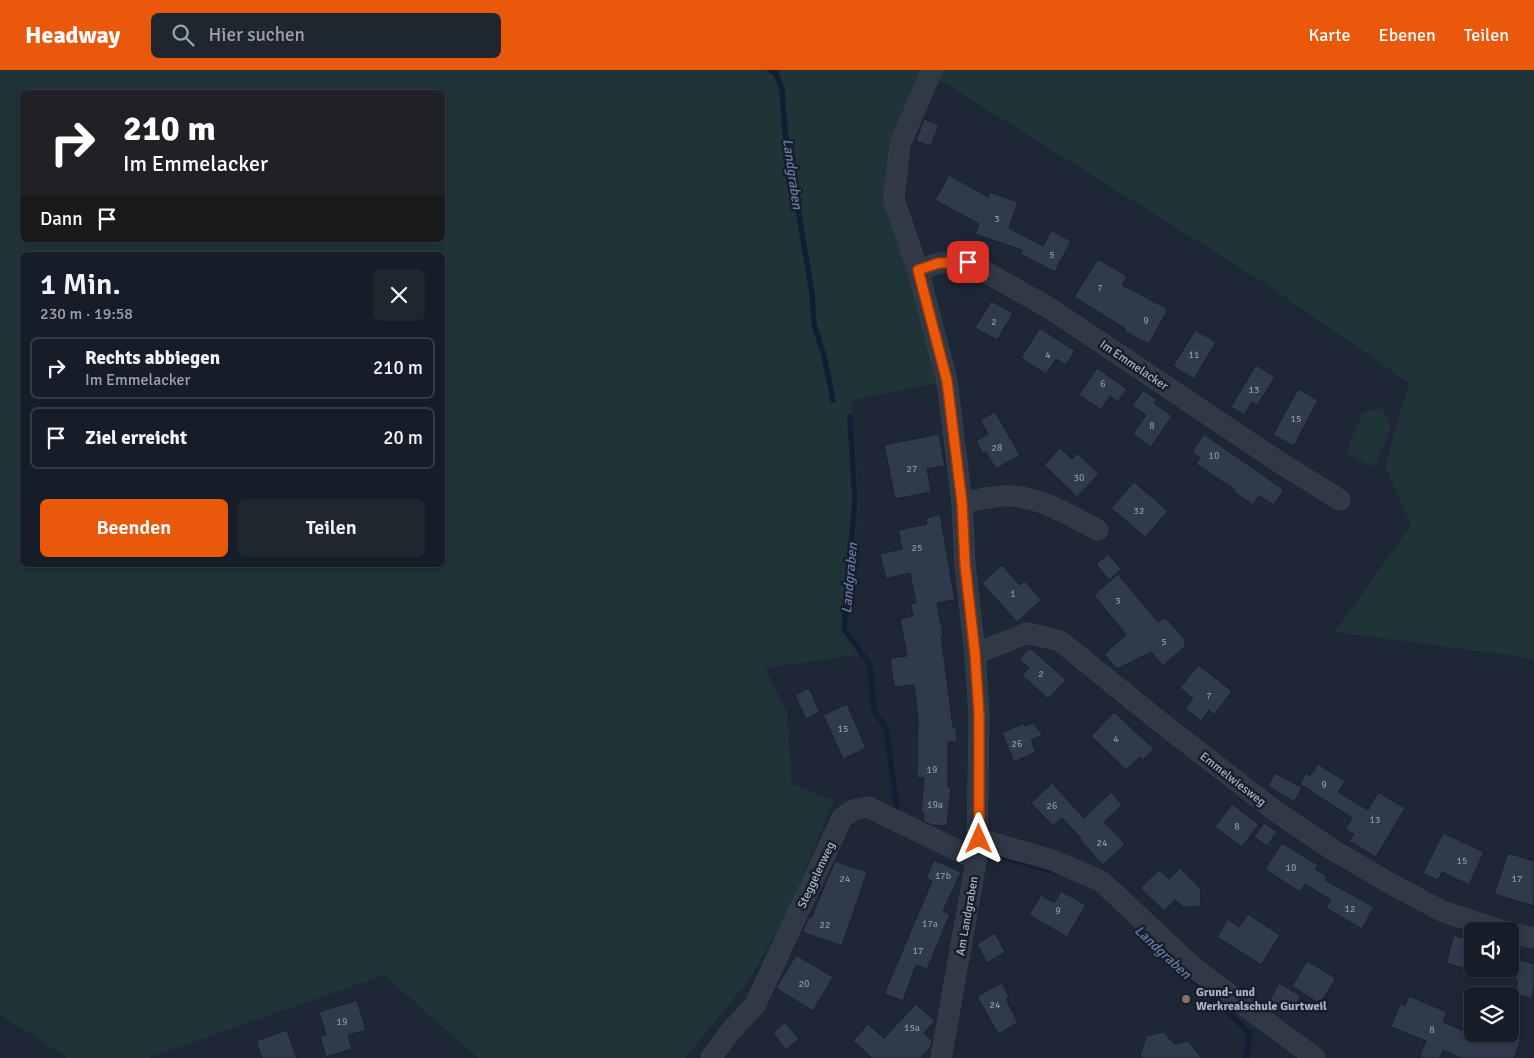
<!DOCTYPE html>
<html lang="de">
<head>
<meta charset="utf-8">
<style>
  body { margin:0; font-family:Signika,sans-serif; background:#1f2630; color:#f1f3f6; height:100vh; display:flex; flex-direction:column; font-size:19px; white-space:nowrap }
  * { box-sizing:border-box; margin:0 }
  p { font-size:16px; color:#9ea2a8 }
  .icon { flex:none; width:28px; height:28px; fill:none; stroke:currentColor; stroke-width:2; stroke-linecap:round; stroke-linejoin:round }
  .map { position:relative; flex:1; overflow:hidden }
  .details { position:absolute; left:20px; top:182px; width:425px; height:315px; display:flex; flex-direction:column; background:#161d28; border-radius:8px; box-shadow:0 2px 8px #0003,0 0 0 1px #353b45 }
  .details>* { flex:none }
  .top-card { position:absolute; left:20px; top:20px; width:425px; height:152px; border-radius:8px; box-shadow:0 2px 8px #0003,0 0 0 1px #353b45; background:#202124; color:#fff; overflow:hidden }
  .buttons { position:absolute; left:1464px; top:852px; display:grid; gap:10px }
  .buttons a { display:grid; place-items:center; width:55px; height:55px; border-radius:8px; background:#161d28; box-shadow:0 2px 8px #0003,0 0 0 1px #353b45; font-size:25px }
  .pin { position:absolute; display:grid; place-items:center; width:42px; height:42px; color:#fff; margin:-21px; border-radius:10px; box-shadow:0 2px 8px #0006 }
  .me { position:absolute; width:55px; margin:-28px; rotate:0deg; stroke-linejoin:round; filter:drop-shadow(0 0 4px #0008) }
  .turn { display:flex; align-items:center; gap:18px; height:105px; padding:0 20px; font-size:22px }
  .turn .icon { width:65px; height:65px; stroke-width:2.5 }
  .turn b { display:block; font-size:35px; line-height:42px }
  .then { display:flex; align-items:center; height:48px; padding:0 20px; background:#0003; gap:10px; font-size:19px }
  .round { display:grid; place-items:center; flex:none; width:52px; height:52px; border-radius:8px; background:#1f2630 }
  .overview { display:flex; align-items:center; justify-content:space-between; height:85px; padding:0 20px }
  h1 { font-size:30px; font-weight:600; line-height:38px }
  .action { display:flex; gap:10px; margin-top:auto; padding:10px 20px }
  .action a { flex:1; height:58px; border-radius:8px; background:#ea580c; color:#fff; font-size:20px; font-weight:600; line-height:58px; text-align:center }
  .action a+a { background:#1f2630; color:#f1f3f6 }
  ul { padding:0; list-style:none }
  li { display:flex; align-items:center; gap:15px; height:62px; margin:0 10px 8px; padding:0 10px; border:2px solid #353b45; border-radius:8px }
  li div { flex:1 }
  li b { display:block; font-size:19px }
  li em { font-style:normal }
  header { display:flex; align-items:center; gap:30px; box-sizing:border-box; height:70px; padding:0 25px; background:#ea580c; color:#fff }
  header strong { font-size:24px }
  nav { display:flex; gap:28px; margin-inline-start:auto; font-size:18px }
  .search { width:350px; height:45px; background:#1f2630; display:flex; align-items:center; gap:12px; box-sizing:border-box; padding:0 18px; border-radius:8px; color:#9ea2a8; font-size:19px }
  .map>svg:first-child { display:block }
</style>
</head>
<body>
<header>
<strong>Headway</strong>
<div class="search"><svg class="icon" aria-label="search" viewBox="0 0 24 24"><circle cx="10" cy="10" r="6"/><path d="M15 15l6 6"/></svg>Hier suchen</div>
<nav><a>Karte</a><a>Ebenen</a><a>Teilen</a></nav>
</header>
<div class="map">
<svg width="1534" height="988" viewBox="0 0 1534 988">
  <rect width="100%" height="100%" fill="#1e2736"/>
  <g fill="#203337" fill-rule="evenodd">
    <path d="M0 0H1534V590L1516 586 1335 562 1411 455 1385 395 1409 313 1263 212 930 4 890 130 940 313 852 330 859 431 846 560 861 581 858 585 765 598 787 642 792 714 834 730 786 846 750 909 685 988H478L384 905 148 988H67L0 944ZM22 22H442V170H22ZM22 185H442V495H22Z"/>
    <polygon points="1382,338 1391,357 1375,397 1345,383 1363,342"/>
  </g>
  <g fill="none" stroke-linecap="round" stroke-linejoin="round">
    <g stroke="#121e33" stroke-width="5.5">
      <polyline points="770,0 776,3 782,20 785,62 812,223 814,254 824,286 833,330"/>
      <polyline points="850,347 855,430 844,559 870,595 874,641 886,658 898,745"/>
      <polyline points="992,784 1060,803"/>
      <polyline points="1188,905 1250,963 1246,988"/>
    </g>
  </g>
  <g fill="#303a4d" stroke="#19202d">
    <polygon points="924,49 939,55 931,76 916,71"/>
    <polygon points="949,105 988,127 990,122 1018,132 1009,158 1043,176 1051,160 1071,171 1055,202 1020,184 1022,180 975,164 979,154 935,130"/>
    <polygon points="1098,189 1127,206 1122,215 1168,239 1149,274 1124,261 1126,259 1074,227"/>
    <polygon points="991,231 1013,243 997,270 975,258"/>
    <polygon points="1040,258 1075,281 1066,295 1056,289 1046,304 1021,288"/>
    <polygon points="1195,260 1216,272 1194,309 1173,296"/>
    <polygon points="1256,295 1275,307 1257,336 1252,332 1244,345 1231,337"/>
    <polygon points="1097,298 1127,319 1118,332 1110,326 1101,340 1079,325"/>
    <polygon points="1298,319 1318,330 1294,376 1273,365"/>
    <polygon points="1143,320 1157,330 1154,333 1172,346 1151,377 1133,364 1146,345 1132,336"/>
    <polygon points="995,342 1020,385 996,399 986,382 983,384 976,371 988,364 980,350"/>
    <polygon points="939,364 945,396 927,399 931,422 895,429 884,375"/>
    <polygon points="1204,364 1284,420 1274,435 1259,426 1253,435 1234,422 1235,420 1196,394 1200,388 1192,382"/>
    <polygon points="1060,378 1072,389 1077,383 1099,404 1077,427 1044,395"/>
    <polygon points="1134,412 1168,441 1145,467 1111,438"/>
    <polygon points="940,444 955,530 937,533 943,565 941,565 953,657 956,657 957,672 948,672 948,717 951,717 947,756 932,755 923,751 924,743 921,743 924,708 917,708 918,648 914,615 894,617 890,588 907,586 900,549 913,546 910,534 916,533 910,503 886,509 880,484 902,479 898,460 927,454 926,448"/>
    <polygon points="1108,484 1121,499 1109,510 1096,494"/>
    <polygon points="1002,495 1020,515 1025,511 1041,530 1017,552 982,513"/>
    <polygon points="1118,504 1158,552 1165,547 1185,570 1185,576 1163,596 1151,582 1117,599 1104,584 1126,565 1094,525"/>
    <polygon points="1030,578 1066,610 1048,629 1022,605 1029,598 1019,589"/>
    <polygon points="1198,595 1232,621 1214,645 1209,640 1201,651 1185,639 1193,628 1180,618"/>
    <polygon points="809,618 820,642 806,649 795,625"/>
    <polygon points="847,634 866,678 843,689 823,645"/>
    <polygon points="1114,642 1154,679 1143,690 1140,687 1126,700 1091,666"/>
    <polygon points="1024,653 1025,656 1033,653 1043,665 1031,670 1036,682 1014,692 1002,663"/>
    <polygon points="1318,694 1345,711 1338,722 1368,740 1378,722 1405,738 1376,787 1349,771 1354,764 1345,759 1352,748 1300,714 1306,703 1310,706"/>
    <polygon points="1275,703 1302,718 1294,732 1268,716"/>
    <polygon points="1052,713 1084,748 1111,722 1122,735 1104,752 1125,774 1103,795 1080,770 1081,768 1062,748 1053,756 1031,733"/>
    <polygon points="1232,734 1259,754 1242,777 1215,757"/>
    <polygon points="1264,753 1277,762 1267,776 1254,767"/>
    <polygon points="1443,763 1484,782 1469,815 1442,802 1438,810 1423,803"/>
    <polygon points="1282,773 1318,795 1315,799 1327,806 1325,810 1374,837 1362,859 1326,838 1331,830 1305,814 1300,822 1265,799"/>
    <polygon points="1508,783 1534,791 1534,836 1494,824"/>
    <polygon points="934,790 961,802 943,841 950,845 927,899 916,895 903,931 884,924 932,811 926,809"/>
    <polygon points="835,791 867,802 842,876 802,862 809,847 811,848"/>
    <polygon points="1180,798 1201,819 1200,837 1183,837 1175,830 1164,841 1140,818 1159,800 1169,809"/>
    <polygon points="1061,821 1086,835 1067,867 1029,845 1041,825 1054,833"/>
    <polygon points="1248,844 1280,865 1261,895 1217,867 1228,849 1239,857"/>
    <polygon points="995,863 1005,882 987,893 977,874"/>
    <polygon points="1454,865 1472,871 1472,901 1446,893"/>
    <polygon points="796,885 833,907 813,941 776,918"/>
    <polygon points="1520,890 1534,894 1534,918 1532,928 1515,924 1518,911 1515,910"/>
    <polygon points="1307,891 1336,908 1320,934 1292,916"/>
    <polygon points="1002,913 1009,927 1006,929 1018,953 998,964 977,926"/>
    <polygon points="1279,913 1301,926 1290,944 1269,931"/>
    <polygon points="1409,926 1447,942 1443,952 1472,964 1508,964 1521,969 1514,988 1461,988 1443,980 1440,988 1419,988 1426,971 1391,957 1400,934 1405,936"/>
    <polygon points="357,930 366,960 348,965 352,979 326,987 320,967 326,965 319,942"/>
    <polygon points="916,934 935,951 924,963 932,971 931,976 921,988 872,988 853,971 868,954 884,968"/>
    <polygon points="785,952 799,969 786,980 773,963"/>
    <polygon points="287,960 297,988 262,988 256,971"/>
    <polygon points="1164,962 1174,974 1188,971 1202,988 1141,988 1140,982 1142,981 1146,966"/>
  </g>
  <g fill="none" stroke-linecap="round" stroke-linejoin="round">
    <defs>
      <g id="minor">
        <polyline points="932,0 900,74 894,130 918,200 947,311 962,433 965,494 975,584 979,645 977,786 941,988"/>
        <polyline points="918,200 939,193 968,192 1051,239 1279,392 1340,430"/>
        <path d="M962 433C976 431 997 424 1012 426 1042 428 1071 446 1098 460"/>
        <polyline points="975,584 1027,563 1060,571 1159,651 1274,740 1333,780 1393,815 1442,841 1503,861"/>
        <polyline points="979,769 1052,790 1101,811 1194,898 1315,988"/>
        <polyline points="1510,863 1534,868"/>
        <polyline points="711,988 730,962 755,935 842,748 853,740 868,737 967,785 977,786"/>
      </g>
    </defs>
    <use href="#minor" stroke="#3b4250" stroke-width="21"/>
    <use href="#minor" stroke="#323946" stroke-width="20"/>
  </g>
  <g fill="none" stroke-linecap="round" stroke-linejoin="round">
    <defs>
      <polyline id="route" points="968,192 939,193 918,200 947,311 962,433 965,494 975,584 979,645 979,769"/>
    </defs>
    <use href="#route" stroke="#983908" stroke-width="12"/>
    <use href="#route" stroke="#ea580c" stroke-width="9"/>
  </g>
  <circle fill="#8d6e63" stroke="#181e2b" stroke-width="2" cx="1186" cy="929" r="5"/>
  <g text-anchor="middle" stroke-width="5" stroke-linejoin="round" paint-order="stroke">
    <g font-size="10" fill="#8a93a4">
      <text x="997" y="152">3</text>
      <text x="1052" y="188">5</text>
      <text x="1100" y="221">7</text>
      <text x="1146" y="254">9</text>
      <text x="994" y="255">2</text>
      <text x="1048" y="288">4</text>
      <text x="1194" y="288">11</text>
      <text x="1103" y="317">6</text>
      <text x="1254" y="323">13</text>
      <text x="1296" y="352">15</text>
      <text x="1152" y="359">8</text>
      <text x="997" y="381">28</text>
      <text x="1214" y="389">10</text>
      <text x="912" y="402">27</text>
      <text x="1079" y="411">30</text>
      <text x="1139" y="444">32</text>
      <text x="917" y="481">25</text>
      <text x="1013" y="527">1</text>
      <text x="1118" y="534">3</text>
      <text x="1164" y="575">5</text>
      <text x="1041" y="607">2</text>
      <text x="1209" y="629">7</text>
      <text x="843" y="662">15</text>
      <text x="1116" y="672">4</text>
      <text x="1017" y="677">26</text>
      <text x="932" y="703">19</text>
      <text x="1324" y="718">9</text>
      <text x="935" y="738">19a</text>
      <text x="1052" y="739">26</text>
      <text x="1375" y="753">13</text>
      <text x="1237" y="760">8</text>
      <text x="1102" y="776">24</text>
      <text x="1462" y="794">15</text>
      <text x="1291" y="801">10</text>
      <text x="943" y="809">17b</text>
      <text x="845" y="812">24</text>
      <text x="1517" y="812">17</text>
      <text x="1350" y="842">12</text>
      <text x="1058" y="844">9</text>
      <text x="930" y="857">17a</text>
      <text x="825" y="858">22</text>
      <text x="918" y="884">17</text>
      <text x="804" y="917">20</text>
      <text x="995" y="938">24</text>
      <text x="342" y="955">19</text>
      <text x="912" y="961">15a</text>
      <text x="1432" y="963">8</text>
    </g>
    <g font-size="12" fill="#abb3c4" stroke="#181e2b">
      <text transform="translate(1134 295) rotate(34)" y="4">Im Emmelacker</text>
      <text transform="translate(1233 709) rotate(38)" y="4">Emmelwiesweg</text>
      <text transform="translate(816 805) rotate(-65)" y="4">Steggelenweg</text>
      <text transform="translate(967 846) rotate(-80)" y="4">Am Landgraben</text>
    </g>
    <g font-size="12" font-weight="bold" fill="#abb3c4" stroke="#181e2b" text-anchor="start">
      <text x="1196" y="926">Grund- und<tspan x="1196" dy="14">Werkrealschule Gurtweil</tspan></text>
    </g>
    <g font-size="14" font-style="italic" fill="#637ba4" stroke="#181e2b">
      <text transform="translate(793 104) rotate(82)" y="5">Landgraben</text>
      <text transform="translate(849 508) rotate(-85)" y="5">Landgraben</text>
      <text transform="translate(1163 882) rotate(43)" y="5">Landgraben</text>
    </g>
  </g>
</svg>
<div class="buttons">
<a><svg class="icon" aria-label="sound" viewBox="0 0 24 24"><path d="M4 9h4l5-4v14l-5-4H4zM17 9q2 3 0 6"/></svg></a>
<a><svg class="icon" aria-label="layers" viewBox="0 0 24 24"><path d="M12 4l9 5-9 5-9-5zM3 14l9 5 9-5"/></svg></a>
</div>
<div class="pin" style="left:968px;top:192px;background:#d93025"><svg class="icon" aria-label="arrive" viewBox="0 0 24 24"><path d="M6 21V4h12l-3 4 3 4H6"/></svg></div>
<svg class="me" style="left:979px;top:769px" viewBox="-20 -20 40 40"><path d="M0-17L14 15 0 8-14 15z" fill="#ea580c" stroke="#fff" stroke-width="4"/></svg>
<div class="top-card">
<div class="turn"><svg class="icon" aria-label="right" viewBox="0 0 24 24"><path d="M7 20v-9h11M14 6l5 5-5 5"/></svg><div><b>210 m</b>Im Emmelacker</div></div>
<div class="then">Dann<svg class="icon" aria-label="arrive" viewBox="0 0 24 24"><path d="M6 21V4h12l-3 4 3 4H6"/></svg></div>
</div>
<section class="details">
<div class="overview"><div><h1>1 Min.</h1><p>230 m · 19:58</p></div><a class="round"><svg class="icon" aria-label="close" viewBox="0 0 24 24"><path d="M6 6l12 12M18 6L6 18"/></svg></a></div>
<ul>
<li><svg class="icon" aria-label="right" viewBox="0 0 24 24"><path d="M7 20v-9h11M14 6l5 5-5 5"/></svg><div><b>Rechts abbiegen</b><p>Im Emmelacker</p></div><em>210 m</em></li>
<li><svg class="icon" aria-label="arrive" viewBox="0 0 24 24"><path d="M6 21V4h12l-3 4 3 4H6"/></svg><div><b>Ziel erreicht</b></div><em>20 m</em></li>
</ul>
<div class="action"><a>Beenden</a><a>Teilen</a></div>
</section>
</div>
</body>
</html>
